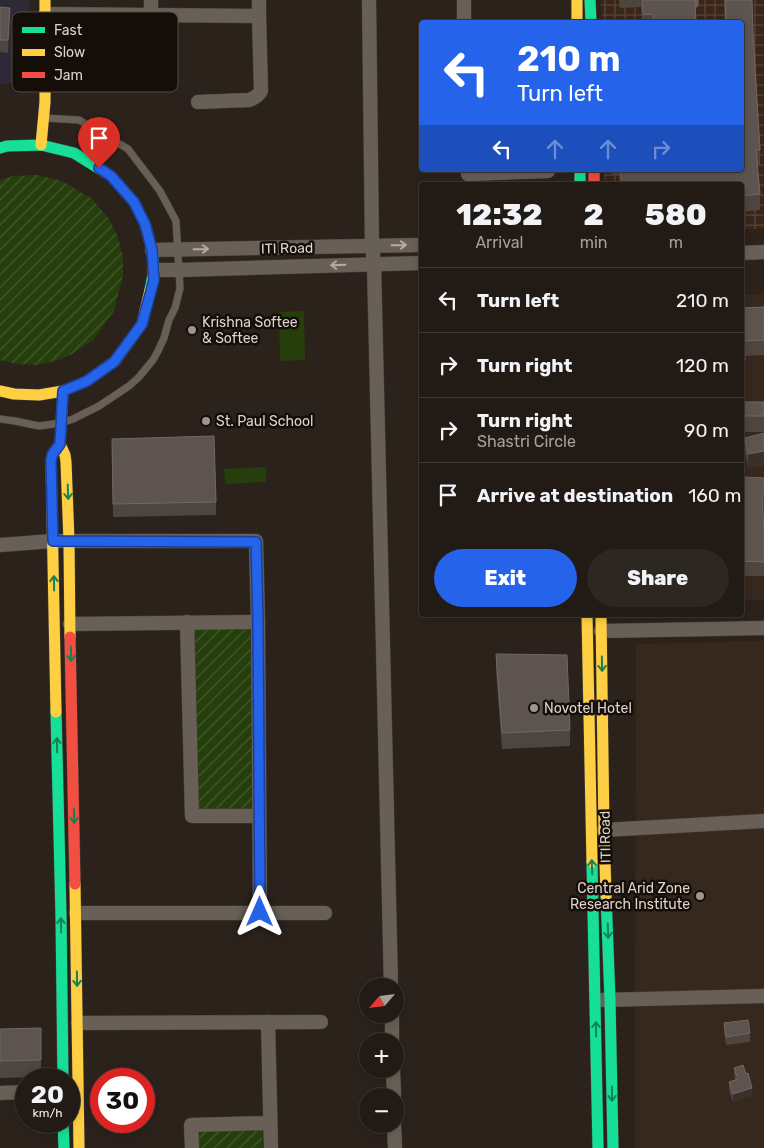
<!DOCTYPE html>
<html lang="en">
<head>
<meta charset="utf-8">
<style>
  body { margin:0; font-family:Rubik,sans-serif; background:#2d2722; color:#f1f3f6; height:100vh; display:flex; flex-direction:column; font-size:19px; white-space:nowrap }
  * { box-sizing:border-box; margin:0 }
  p { font-size:16px; color:#a2a1a0 }
  .icon { flex:none; width:28px; height:28px; fill:none; stroke:currentColor; stroke-width:2; stroke-linecap:round; stroke-linejoin:round }
  .map { position:relative; flex:1; overflow:hidden }
  .details { position:absolute; left:419px; top:182px; width:325px; height:435px; display:flex; flex-direction:column; background:#211a15; border-radius:5px; box-shadow:0 2px 8px #0003,0 0 0 1px #3e3834 }
  .details>* { flex:none }
  .top-card { position:absolute; left:419px; top:20px; width:325px; height:152px; border-radius:5px; box-shadow:0 2px 8px #0003,0 0 0 1px #3e3834; background:#2563eb; color:#fff; overflow:hidden }
  .needle { width:32px; rotate:242deg }
  .tools { position:absolute; left:359px; top:978px; display:grid; gap:10px }
  .tools a { display:grid; place-items:center; width:45px; height:45px; border-radius:50%; background:#211a15; box-shadow:0 2px 8px #0003,0 0 0 1px #3e3834; font-size:25px }
  .speed { position:absolute; left:15px; top:1068px; display:flex; gap:10px; font-size:25px; font-weight:700; text-align:center }
  .speed>* { display:grid; place-content:center; width:65px; height:65px; border-radius:50%; background:#211a15; box-shadow:0 2px 8px #0003,0 0 0 1px #3e3834; line-height:1 }
  .speed small { font-size:12px; font-weight:400 }
  .speed .limit { border:8px solid #d22; background:#fff; color:#111 }
  .pin { position:absolute; display:grid; place-items:center; width:42px; height:42px; color:#fff; margin:-51px -21px; border-radius:50% 50% 50% 0; rotate:-45deg; box-shadow:0 0 5px #0007 }
  .pin .icon { rotate:45deg }
  .me { position:absolute; width:55px; margin:-28px; rotate:0deg; stroke-linejoin:round; filter:drop-shadow(0 0 4px #0008) }
  .turn { display:flex; align-items:center; gap:18px; height:105px; padding:0 15px; font-size:22px }
  .turn .icon { width:65px; height:65px; stroke-width:2.5 }
  .turn b { display:block; font-size:35px; line-height:42px }
  .lanes { display:flex; align-items:center; height:48px; padding:0 15px; background:#0003; justify-content:center; gap:25px; direction:ltr }
  .lanes .off { opacity:.35 }
  .eta { display:flex; justify-content:space-evenly; align-items:center; height:85px; text-align:center }
  .eta b { font-size:30px; font-weight:800; line-height:35px }
  .primary-button { display:flex; gap:10px; margin-top:auto; padding:10px 15px }
  .primary-button a { flex:1; height:58px; border-radius:30px; background:#2563eb; color:#fff; font-size:20px; font-weight:800; line-height:58px; text-align:center }
  .primary-button a+a { background:#2d2722; color:#f1f3f6 }
  ul { padding:0; list-style:none }
  li { display:flex; align-items:center; gap:15px; height:65px; padding:0 15px; border-top:1px solid #3e3834 }
  li div { flex:1 }
  li b { display:block; font-size:19px }
  li em { font-style:normal }
  .map>svg:first-child { display:block }
</style>
</head>
<body>
<div class="map">
<svg width="764" height="1148" viewBox="0 0 764 1148">
  <defs>
    <pattern id="industrial-grid" width="8" height="8" patternUnits="userSpaceOnUse" patternTransform="scale(1.25)"><rect width="8" height="8" fill="#3a2518"/><path d="M0 4h8M4 0v8" fill="none" stroke="#564438"/></pattern>
    <pattern id="garden-furrows" width="10" height="10" patternUnits="userSpaceOnUse" patternTransform="scale(1.25)"><rect width="10" height="10" fill="#263e0c"/><path d="M-1 1l2-2M0 10L10 0M9 11l2-2" fill="none" stroke="#45592e"/></pattern>
  </defs>
  <rect width="100%" height="100%" fill="#2c221c"/>
  <polygon fill="url(#industrial-grid)" points="601,0 764,0 764,229 741,229 741,185 605,185 604,170 741,170 741,22 602,22"/>
  <g fill="#36281d">
    <polygon points="764,294 764,600 741,601 741,295"/>
    <polygon points="764,641 764,1148 635,1148 636,644"/>
  </g>
  <polygon fill="#2e2936" points="0,0 29,0 31,78 0,85"/>
  <g fill="url(#garden-furrows)">
    <polygon points="38,175 62,181 92,199 109,219 117,235 123,256 123,275 114,311 93,340 72,354 55,361 36,365 17,364 0,360 0,180 13,176"/>
    <polygon points="250,625 255,812 197,814 192,626"/>
    <polygon points="262,1127 263,1148 199,1148 198,1130"/>
  </g>
  <g fill="#263e0c">
    <polygon points="304,311 305,360 280,361 279,312"/>
    <polygon points="266,467 266,482 225,484 224,469"/>
  </g>
  <g fill="none" stroke-linecap="round" stroke-linejoin="round">
    <defs>
      <g id="lane">
        <polyline points="695,0 695,4"/>
        <polyline points="0,419 15,421 39,426 61,423 73,419 99,406 129,386 139,377 153,360 158,351 164,338 169,320 175,308 180,288 176,221 160,191 128,149 79,120 45,118"/>
      </g>
      <g id="street">
        <polyline points="151,0 151,15"/>
        <polyline points="369,0 372,246 374,264 391,986"/>
        <polyline points="464,0 464,22"/>
        <polyline points="45,14 259,16 259,0"/>
        <path d="M198 102 249 100C255 98 258 96 261 91L259 16"/>
        <polyline points="468,174 548,171"/>
        <polyline points="152,250 421,245"/>
        <polyline points="741,253 764,252"/>
        <polyline points="154,270 179,270 421,263"/>
        <polyline points="0,545 53,541 256,541 258,622 260,912"/>
        <polyline points="187,622 192,816 259,816"/>
        <polyline points="70,624 258,622"/>
        <polyline points="601,631 764,628"/>
        <polyline points="604,830 764,821"/>
        <polyline points="76,913 325,913"/>
        <polyline points="602,1000 764,996"/>
        <polyline points="392,1014 392,1041"/>
        <polyline points="268,1022 271,1148"/>
        <polyline points="78,1023 321,1022"/>
        <polyline points="393,1069 394,1096"/>
        <polyline points="0,1093 26,1092"/>
        <polyline points="394,1124 395,1148"/>
        <polyline points="192,1148 191,1125 270,1123"/>
      </g>
      <g id="fast">
        <polyline points="590,0 591,22"/>
        <polyline points="0,148 7,146 41,145 74,153 111,176 134,202 145,224 152,250 154,270 150,290"/>
        <polyline points="580,170 580,185"/>
        <polyline points="56,712 61,916 63,1079"/>
        <polyline points="592,862 598,1148"/>
        <polyline points="606,895 610,1000 613,1148"/>
        <polyline points="63,1121 64,1148"/>
      </g>
      <g id="slow">
        <polyline points="577,0 577,22"/>
        <polyline points="41,145 45,102 45,0"/>
        <polyline points="0,391 14,394 39,395 63,391 87,381 115,361 142,324 150,290"/>
        <polyline points="63,391 60,444 65,455 66,462 69,541 70,637"/>
        <polyline points="587,615 592,862"/>
        <polyline points="601,615 604,830 606,895"/>
        <polyline points="56,712 51,462 52,455 60,444"/>
        <polyline points="75,884 79,1148"/>
      </g>
      <g id="jam">
        <polyline points="594,170 594,185"/>
        <polyline points="70,637 75,884"/>
      </g>
    </defs>
    <use href="#lane" stroke="#473f3a" stroke-width="8"/>
    <use href="#street" stroke="#473f3a" stroke-width="15"/>
    <use href="#fast" stroke="#473f3a" stroke-width="12"/>
    <use href="#slow" stroke="#473f3a" stroke-width="12"/>
    <use href="#jam" stroke="#473f3a" stroke-width="12"/>
    <use href="#lane" stroke="#686057" stroke-width="7"/>
    <use href="#street" stroke="#686057" stroke-width="14"/>
    <use href="#fast" stroke="#16e098" stroke-width="11"/>
    <use href="#slow" stroke="#ffcf43" stroke-width="11"/>
    <use href="#jam" stroke="#f24e42" stroke-width="11"/>
  </g>
  <g fill="#4d4540">
    <polygon points="619,0 695,0 696,22 642,22 641,7 620,8"/>
    <polygon points="724,0 752,0 753,46 760,150 760,166 757,166 760,194 760,210 741,212 741,185 620,185 619,175 612,176 611,170 741,170 741,22 726,22"/>
    <polygon points="0,7 10,20 8,53 0,52"/>
    <polygon points="764,307 764,355 745,356 745,375 741,375 741,308"/>
    <rect x="741" y="402" width="23" height="30"/>
    <polygon points="764,433 764,465 748,468 745,452 745,438"/>
    <polygon points="112,439 216,502 216,515 113,517"/>
    <polygon points="764,478 764,508 763,508 764,530 764,576 741,576 741,580 741,479"/>
    <polygon points="496,654 570,730 570,746 502,749 496,670"/>
    <polygon points="724,1023 750,1033 750,1042 726,1045 724,1032"/>
    <polygon points="0,1029 41,1060 41,1077 0,1078"/>
    <polygon points="734,1068 752,1096 733,1102 729,1090 729,1082 735,1080 734,1076"/>
  </g>
  <g fill="#39302b">
    <polygon points="10,8 10,20 8,53 8,40"/>
    <polygon points="764,451 764,465 748,468 748,454"/>
    <polygon points="752,1088 752,1096 733,1102 733,1094"/>
  </g>
  <g fill="#5d544f" stroke="#716862">
    <polygon points="642,0 695,0 696,22 653,22 653,14 643,15"/>
    <polygon points="725,0 752,0 753,32 760,150 756,150 760,194 741,196 741,185 622,185 620,170 741,170 741,22 726,22"/>
    <polygon points="0,7 10,8 8,40 0,40"/>
    <polygon points="764,307 764,340 744,341 745,360 741,360 741,308"/>
    <rect x="741" y="402" width="23" height="14"/>
    <polygon points="764,433 764,451 748,454 745,438"/>
    <polygon points="214,436 216,502 113,504 112,439"/>
    <polygon points="745,477 764,478 764,494 762,494 764,530 764,562 741,561 741,479"/>
    <polygon points="496,654 567,655 570,730 502,733"/>
    <polygon points="748,1020 750,1033 726,1037 724,1023"/>
    <polygon points="41,1028 41,1060 0,1061 0,1029"/>
    <polygon points="743,1065 746,1074 748,1073 752,1088 733,1094 729,1082 738,1079 734,1068"/>
  </g>
  <defs><path id="oneway-shaft" d="M-6 0H5M1.5-3L5.5 0L1.5 3" fill="none" stroke-width="1.6" stroke-linecap="round" stroke-linejoin="round" transform="scale(1.25)"/></defs>
  <g stroke="#b5aba3">
    <use href="#oneway-shaft" transform="translate(399 245) rotate(-1)"/>
    <use href="#oneway-shaft" transform="translate(201 249) rotate(-1)"/>
    <use href="#oneway-shaft" transform="translate(338 265) rotate(178)"/>
  </g>
  <g stroke="#158157">
    <use href="#oneway-shaft" transform="translate(68 492) rotate(88)"/>
    <use href="#oneway-shaft" transform="translate(54 583) rotate(-91)"/>
    <use href="#oneway-shaft" transform="translate(71 654) rotate(89)"/>
    <use href="#oneway-shaft" transform="translate(602 664) rotate(89)"/>
    <use href="#oneway-shaft" transform="translate(57 745) rotate(-91)"/>
    <use href="#oneway-shaft" transform="translate(74 816) rotate(89)"/>
    <use href="#oneway-shaft" transform="translate(592 867) rotate(-92)"/>
    <use href="#oneway-shaft" transform="translate(61 925) rotate(-91)"/>
    <use href="#oneway-shaft" transform="translate(608 931) rotate(88)"/>
    <use href="#oneway-shaft" transform="translate(77 979) rotate(89)"/>
    <use href="#oneway-shaft" transform="translate(596 1029) rotate(-91)"/>
    <use href="#oneway-shaft" transform="translate(612 1094) rotate(89)"/>
  </g>
  <g fill="none" stroke-linecap="round" stroke-linejoin="round">
    <defs>
      <polyline id="route" points="99,168 111,176 134,202 145,224 152,250 154,280 142,324 114,362 87,381 63,391 60,444 52,455 51,462 53,541 256,542 258,622 260,912"/>
    </defs>
    <use href="#route" stroke="#184099" stroke-width="12"/>
    <use href="#route" stroke="#2563eb" stroke-width="9"/>
  </g>
  <g fill="#a0958e" stroke="#140d08" stroke-width="2">
    <circle cx="192" cy="330" r="5"/>
    <circle cx="206" cy="421" r="5"/>
    <circle cx="534" cy="708" r="5"/>
    <circle cx="700" cy="896" r="5"/>
  </g>
  <g text-anchor="middle" stroke-width="5" stroke-linejoin="round" paint-order="stroke">
    <g font-size="14" fill="#ded3cc" stroke="#140d08">
      <text transform="translate(287 248) rotate(-1)" y="5">ITI Road</text>
      <text transform="translate(605 837) rotate(-91)" y="5">ITI Road</text>
    </g>
    <g font-size="14" fill="#ded3cc" stroke="#140d08" text-anchor="start">
      <text x="202" y="327">Krishna Softee<tspan x="202" dy="16">&amp; Softee</tspan></text>
      <text x="216" y="426">St. Paul School</text>
      <text x="544" y="713">Novotel Hotel</text>
      <text x="690" y="893" text-anchor="end">Central Arid Zone<tspan x="690" dy="16">Research Institute</tspan></text>
    </g>
  </g>
  <rect x="12" y="12" width="166" height="80" rx="8" fill="#140d08" stroke="#514843" stroke-width="1"/>
  <rect x="22" y="27" width="23" height="6" fill="#16e098"/>
  <rect x="22" y="49" width="23" height="7" fill="#ffcf43"/>
  <rect x="22" y="72" width="23" height="6" fill="#f24e42"/>
  <g font-size="14" fill="#ded3cc">
    <text x="54" y="35">Fast</text>
    <text x="54" y="57">Slow</text>
    <text x="54" y="80">Jam</text>
  </g>
</svg>
<div class="tools">
<a><svg class="needle" viewBox="-14 -14 28 28"><path d="M0-13l5 13h-10z" fill="#e53935"/><path d="M0 13l5-13h-10z" fill="#a2a1a0"/></svg></a>
<a>+</a>
<a>−</a>
</div>
<div class="speed"><div>20<small>km/h</small></div><div class="limit">30</div></div>
<div class="pin" style="left:99px;top:168px;background:#d93025"><svg class="icon" aria-label="arrive" viewBox="0 0 24 24"><path d="M6 21V4h12l-3 4 3 4H6"/></svg></div>
<svg class="me" style="left:260px;top:912px" viewBox="-20 -20 40 40"><path d="M0-17L14 15 0 8-14 15z" fill="#2563eb" stroke="#fff" stroke-width="4"/></svg>
<div class="top-card">
<div class="turn"><svg class="icon" aria-label="left" viewBox="0 0 24 24"><path d="M17 20v-9H6M10 6l-5 5 5 5"/></svg><div><b>210 m</b>Turn left</div></div>
<div class="lanes"><svg class="icon" aria-label="left" viewBox="0 0 24 24"><path d="M17 20v-9H6M10 6l-5 5 5 5"/></svg><svg class="icon off" aria-label="ahead" viewBox="0 0 24 24"><path d="M12 20V5M6 11l6-6 6 6"/></svg><svg class="icon off" aria-label="ahead" viewBox="0 0 24 24"><path d="M12 20V5M6 11l6-6 6 6"/></svg><svg class="icon off" aria-label="right" viewBox="0 0 24 24"><path d="M7 20v-9h11M14 6l5 5-5 5"/></svg></div>
</div>
<section class="details">
<div class="eta">
<div><b>12:32</b><p>Arrival</p></div>
<div><b>2</b><p>min</p></div>
<div><b>580</b><p>m</p></div>
</div>
<ul>
<li><svg class="icon" aria-label="left" viewBox="0 0 24 24"><path d="M17 20v-9H6M10 6l-5 5 5 5"/></svg><div><b>Turn left</b></div><em>210 m</em></li>
<li><svg class="icon" aria-label="right" viewBox="0 0 24 24"><path d="M7 20v-9h11M14 6l5 5-5 5"/></svg><div><b>Turn right</b></div><em>120 m</em></li>
<li><svg class="icon" aria-label="right" viewBox="0 0 24 24"><path d="M7 20v-9h11M14 6l5 5-5 5"/></svg><div><b>Turn right</b><p>Shastri Circle</p></div><em>90 m</em></li>
<li><svg class="icon" aria-label="arrive" viewBox="0 0 24 24"><path d="M6 21V4h12l-3 4 3 4H6"/></svg><div><b>Arrive at destination</b></div><em>160 m</em></li>
</ul>
<div class="primary-button"><a>Exit</a><a>Share</a></div>
</section>
</div>
</body>
</html>
